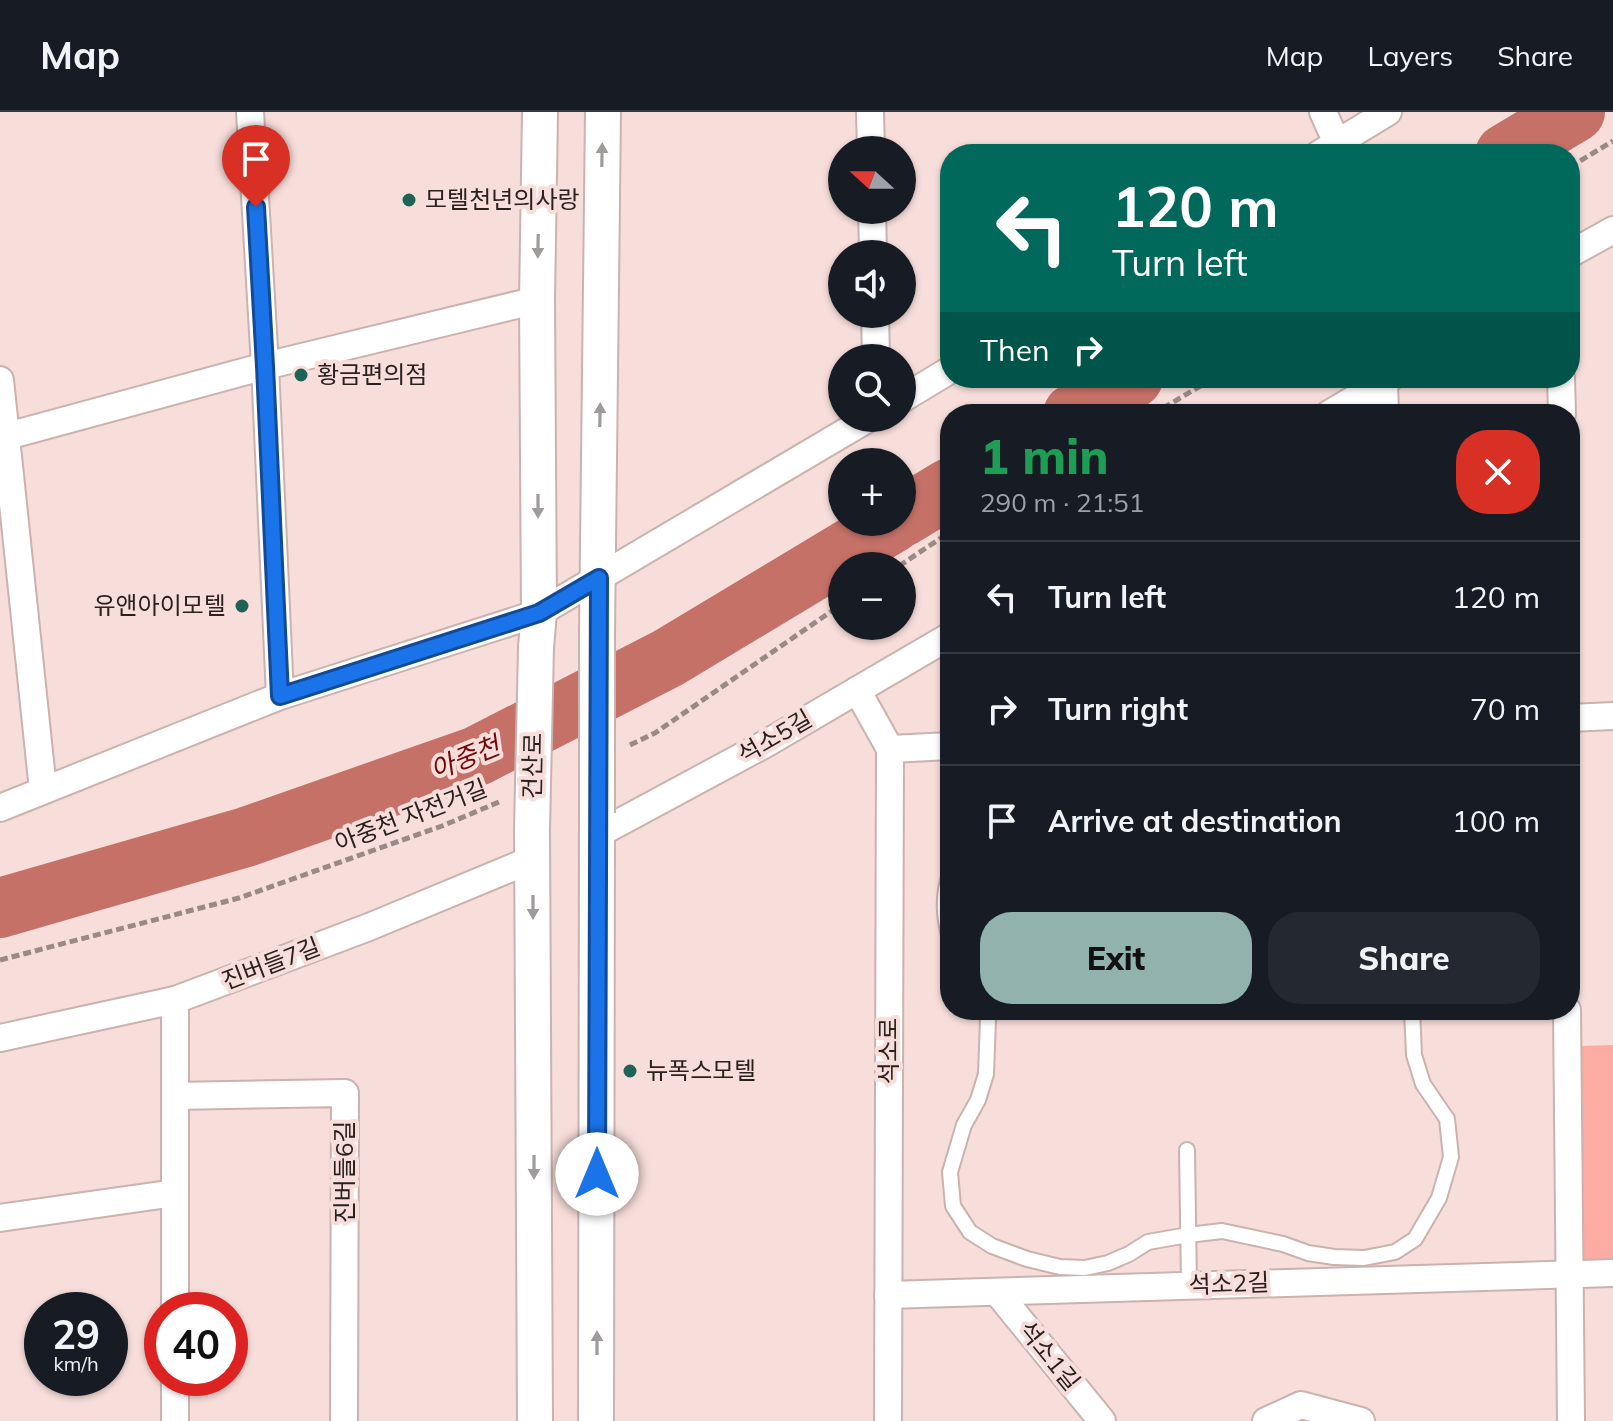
<!DOCTYPE html>
<html lang="en">
<head>
<meta charset="utf-8">
<style>
  body { margin:0; font-family:Mulish,"Noto Sans KR",sans-serif; background:#242831; color:#f1f3f6; height:100vh; display:flex; flex-direction:column; font-size:30px; white-space:nowrap }
  * { box-sizing:border-box; margin:0 }
  p { font-size:26px; color:#9ea1a6 }
  .icon { flex:none; width:44px; height:44px; fill:none; stroke:currentColor; stroke-width:2; stroke-linecap:round; stroke-linejoin:round }
  .map { position:relative; flex:1; overflow:hidden }
  .details { position:absolute; left:940px; top:292px; width:640px; height:616px; display:flex; flex-direction:column; background:#171b24; border-radius:32px; box-shadow:0 2px 6px #0004 }
  .details>* { flex:none }
  .hud { position:absolute; left:940px; top:32px; width:640px; height:244px; border-radius:32px; box-shadow:0 2px 6px #0004; background:#00695c; color:#fff; overflow:hidden }
  .needle { width:52px; rotate:291deg }
  .buttons { position:absolute; left:828px; top:24px; display:grid; gap:16px }
  .buttons a { display:grid; place-items:center; width:88px; height:88px; border-radius:50%; background:#171b24; box-shadow:0 2px 6px #0004; font-size:40px }
  .speed { position:absolute; left:24px; top:1180px; display:flex; gap:16px; font-size:40px; font-weight:700; text-align:center }
  .speed>* { display:grid; place-content:center; width:104px; height:104px; border-radius:50%; background:#171b24; box-shadow:0 2px 6px #0004; line-height:1 }
  .speed small { font-size:20px; font-weight:400 }
  .speed .limit { border:12px solid #d22; background:#fff; color:#111 }
  .pin { position:absolute; display:grid; place-items:center; width:68px; height:68px; color:#fff; margin:-82px -34px; border-radius:50% 50% 50% 0; rotate:-45deg; box-shadow:0 0 8px #0007 }
  .pin .icon { rotate:45deg }
  .me { position:absolute; width:88px; margin:-44px; rotate:0deg; stroke-linejoin:round; filter:drop-shadow(0 0 6px #0008) }
  .turn { display:flex; align-items:center; gap:28px; height:168px; padding:0 40px; font-size:36px }
  .turn .icon { width:104px; height:104px; stroke-width:2.5 }
  .turn b { display:block; font-size:56px; line-height:68px }
  .then { display:flex; align-items:center; height:76px; padding:0 40px; background:#0003; gap:16px; font-size:30px }
  .round { display:grid; place-items:center; flex:none; width:84px; height:84px; border-radius:32px; background:#242831 }
  .overview { display:flex; align-items:center; justify-content:space-between; height:136px; padding:0 40px }
  h1 { font-size:48px; font-weight:800; line-height:60px; color:#1e9e55 }
  .action { display:flex; gap:16px; margin-top:auto; padding:16px 40px }
  .action a { flex:1; height:92px; border-radius:32px; background:#92b2ae; color:#111; font-size:32px; font-weight:800; line-height:92px; text-align:center }
  .action a+a { background:#242831; color:#f1f3f6 }
  ul { padding:0; list-style:none }
  li { display:flex; align-items:center; gap:24px; height:112px; padding:0 40px; border-top:2px solid #363941 }
  li div { flex:1 }
  li b { display:block; font-size:30px }
  li em { font-style:normal }
  header { display:flex; align-items:center; gap:48px; box-sizing:border-box; height:112px; padding:0 40px; background:#171b24; border-bottom:2px solid #363941 }
  header strong { font-size:38px }
  nav { display:flex; gap:44px; margin-inline-start:auto; font-size:28px }
  .map>svg:first-child { display:block }
</style>
</head>
<body>
<header>
<strong>Map</strong>
<nav><a>Map</a><a>Layers</a><a>Share</a></nav>
</header>
<div class="map">
<svg width="1613" height="1309" viewBox="0 0 1613 1309">
  <rect width="100%" height="100%" fill="#f7deda"/>
  <polygon fill="#fcaca2" points="1613,933 1613,1151 1577,1152 1580,934"/>
  <g fill="none" stroke-linecap="round" stroke-linejoin="round">
    <g stroke="#c57168" stroke-width="60">
      <polyline points="1505,42 1575,0"/>
      <polyline points="1073,302 1133,266"/>
      <polyline points="902,405 950,376"/>
      <polyline points="0,796 246,725 477,644 668,546 894,410"/>
    </g>
    <defs>
      <g id="service">
        <path d="M950 762C942 785 944 805 950 828"/>
        <polyline points="985,898 988,907 986,962 978,988 964,1013 950,1060 953,1094 970,1120 992,1134 1027,1147 1060,1155 1085,1156 1108,1151 1129,1142 1148,1130 1188,1123 1222,1119 1283,1132 1308,1141 1334,1145 1364,1146 1395,1140 1415,1127 1439,1086 1451,1045 1447,1007 1423,972 1414,943 1412,898"/>
        <polyline points="1187,1038 1189,1173"/>
      </g>
      <g id="minor">
        <polyline points="250,0 265,254 280,584"/>
        <polyline points="870,0 871,38"/>
        <polyline points="1323,0 1337,31"/>
        <polyline points="1319,42 1388,0"/>
        <polyline points="872,98 873,142"/>
        <polyline points="1570,142 1613,118"/>
        <polyline points="875,202 876,246"/>
        <polyline points="1561,266 1562,302"/>
        <polyline points="0,268 43,678"/>
        <polyline points="1384,270 1385,302"/>
        <polyline points="902,287 950,258"/>
        <polyline points="1329,302 1390,266"/>
        <polyline points="0,326 265,254 537,188"/>
        <polyline points="857,578 890,637 888,1309"/>
        <polyline points="1570,606 1613,604"/>
        <polyline points="890,637 950,634"/>
        <polyline points="0,696 280,584 539,501 869,306"/>
        <polyline points="598,722 767,631 950,524"/>
        <polyline points="175,888 175,1198"/>
        <polyline points="1567,898 1571,1309"/>
        <polyline points="0,926 175,888 369,815 533,747"/>
        <polyline points="175,984 345,981 344,1309"/>
        <polyline points="0,1106 175,1081"/>
        <polyline points="997,1180 1102,1309"/>
        <polyline points="888,1183 1613,1161"/>
        <polyline points="175,1266 175,1309"/>
        <polyline points="1266,1309 1301,1293 1361,1309"/>
      </g>
      <g id="tertiary">
        <polyline points="597,521 603,0"/>
        <polyline points="536,535 539,501 537,188 540,0"/>
        <polyline points="532,717 535,1309"/>
        <polyline points="596,1309 597,701"/>
      </g>
    </defs>
    <use href="#service" stroke="#cbb2af" stroke-width="18"/>
    <use href="#minor" stroke="#cbb2af" stroke-width="30"/>
    <use href="#tertiary" stroke="#cbb2af" stroke-width="38"/>
    <g stroke="#9b8986" stroke-width="5" stroke-dasharray="8 4" stroke-linecap="butt">
      <polyline points="1570,55 1613,29"/>
      <polyline points="1153,302 1214,266"/>
      <polyline points="899,454 950,420"/>
      <polyline points="630,633 655,621 842,492"/>
      <polyline points="0,848 239,786 442,714 499,690"/>
    </g>
    <use href="#service" stroke="#fff" stroke-width="14"/>
    <use href="#minor" stroke="#fff" stroke-width="26"/>
    <use href="#tertiary" stroke="#fff" stroke-width="34"/>
    <defs>
      <g id="tertiary-bridge">
        <polyline points="597,701 597,521"/>
        <polyline points="532,717 536,535"/>
      </g>
    </defs>
    <use href="#tertiary-bridge" stroke="#cbb2af" stroke-width="38" stroke-linecap="butt"/>
    <use href="#tertiary-bridge" stroke="#fff" stroke-width="34"/>
  </g>
  <defs><path id="oneway-solid" d="M-6-.8H1V-3.2L6.5 0L1 3.2V.8H-6Z" transform="scale(2)"/></defs>
  <g fill="#9f9b9a">
    <use href="#oneway-solid" transform="translate(602 43) rotate(-89)"/>
    <use href="#oneway-solid" transform="translate(538 134) rotate(91)"/>
    <use href="#oneway-solid" transform="translate(600 303) rotate(-89)"/>
    <use href="#oneway-solid" transform="translate(538 394) rotate(90)"/>
    <use href="#oneway-solid" transform="translate(533 795) rotate(90)"/>
    <use href="#oneway-solid" transform="translate(534 1055) rotate(90)"/>
    <use href="#oneway-solid" transform="translate(597 1231) rotate(-90)"/>
  </g>
  <g fill="none" stroke-linecap="round" stroke-linejoin="round">
    <defs>
      <polyline id="route" points="256,95 265,254 280,584 539,501 599,466 597,1062"/>
    </defs>
    <use href="#route" stroke="#114b97" stroke-width="20"/>
    <use href="#route" stroke="#1a73e8" stroke-width="14"/>
  </g>
  <g fill="#1e6355" stroke="#f7deda" stroke-width="3">
    <circle cx="409" cy="88" r="8"/>
    <circle cx="301" cy="263" r="8"/>
    <circle cx="242" cy="494" r="8"/>
    <circle cx="630" cy="959" r="8"/>
  </g>
  <g text-anchor="middle" stroke-width="8" stroke-linejoin="round" paint-order="stroke">
    <g font-size="24" fill="#2a211f" stroke="#f7deda" text-anchor="start">
      <text x="425" y="96">모텔천년의사랑</text>
      <text x="317" y="271">황금편의점</text>
      <text x="226" y="502" text-anchor="end">유앤아이모텔</text>
      <text x="646" y="967">뉴폭스모텔</text>
    </g>
    <g font-size="24" fill="#2a211f" stroke="#f7deda">
      <text transform="translate(775 625) rotate(-30)" y="8">석소5길</text>
      <text transform="translate(533 654) rotate(-89)" y="8">건산로</text>
      <text transform="translate(411 704) rotate(-21)" y="8">아중천 자전거길</text>
      <text transform="translate(271 852) rotate(-21)" y="8">진버들7길</text>
      <text transform="translate(889 939) rotate(-90)" y="8">석소로</text>
      <text transform="translate(345 1060) rotate(-90)" y="8">진버들6길</text>
      <text transform="translate(1229 1172) rotate(-2)" y="8">석소2길</text>
      <text transform="translate(1049 1244) rotate(51)" y="8">석소1길</text>
    </g>
    <g font-size="26" font-style="italic" fill="#72070b" stroke="#f7deda">
      <text transform="translate(465 646) rotate(-22)" y="9">아중천</text>
    </g>
  </g>
</svg>
<div class="buttons">
<a><svg class="needle" viewBox="-14 -14 28 28"><path d="M0-13l5 13h-10z" fill="#e53935"/><path d="M0 13l5-13h-10z" fill="#9ea1a6"/></svg></a>
<a><svg class="icon" aria-label="sound" viewBox="0 0 24 24"><path d="M4 9h4l5-4v14l-5-4H4zM17 9q2 3 0 6"/></svg></a>
<a><svg class="icon" aria-label="search" viewBox="0 0 24 24"><circle cx="10" cy="10" r="6"/><path d="M15 15l6 6"/></svg></a>
<a>+</a>
<a>−</a>
</div>
<div class="speed"><div>29<small>km/h</small></div><div class="limit">40</div></div>
<div class="pin" style="left:256px;top:95px;background:#d93025"><svg class="icon" aria-label="arrive" viewBox="0 0 24 24"><path d="M6 21V4h12l-3 4 3 4H6"/></svg></div>
<svg class="me" style="left:597px;top:1062px" viewBox="-20 -20 40 40"><circle r="19" fill="#fff"/><path d="M0-13L10 11 0 6-10 11z" fill="#1a73e8"/></svg>
<div class="hud">
<div class="turn"><svg class="icon" aria-label="left" viewBox="0 0 24 24"><path d="M17 20v-9H6M10 6l-5 5 5 5"/></svg><div><b>120 m</b>Turn left</div></div>
<div class="then">Then<svg class="icon" aria-label="right" viewBox="0 0 24 24"><path d="M7 20v-9h11M14 6l5 5-5 5"/></svg></div>
</div>
<section class="details">
<div class="overview"><div><h1>1 min</h1><p>290 m · 21:51</p></div><a class="round" style="background:#d93025;color:#fff"><svg class="icon" aria-label="close" viewBox="0 0 24 24"><path d="M6 6l12 12M18 6L6 18"/></svg></a></div>
<ul>
<li><svg class="icon" aria-label="left" viewBox="0 0 24 24"><path d="M17 20v-9H6M10 6l-5 5 5 5"/></svg><div><b>Turn left</b></div><em>120 m</em></li>
<li><svg class="icon" aria-label="right" viewBox="0 0 24 24"><path d="M7 20v-9h11M14 6l5 5-5 5"/></svg><div><b>Turn right</b></div><em>70 m</em></li>
<li><svg class="icon" aria-label="arrive" viewBox="0 0 24 24"><path d="M6 21V4h12l-3 4 3 4H6"/></svg><div><b>Arrive at destination</b></div><em>100 m</em></li>
</ul>
<div class="action"><a>Exit</a><a>Share</a></div>
</section>
</div>
</body>
</html>
